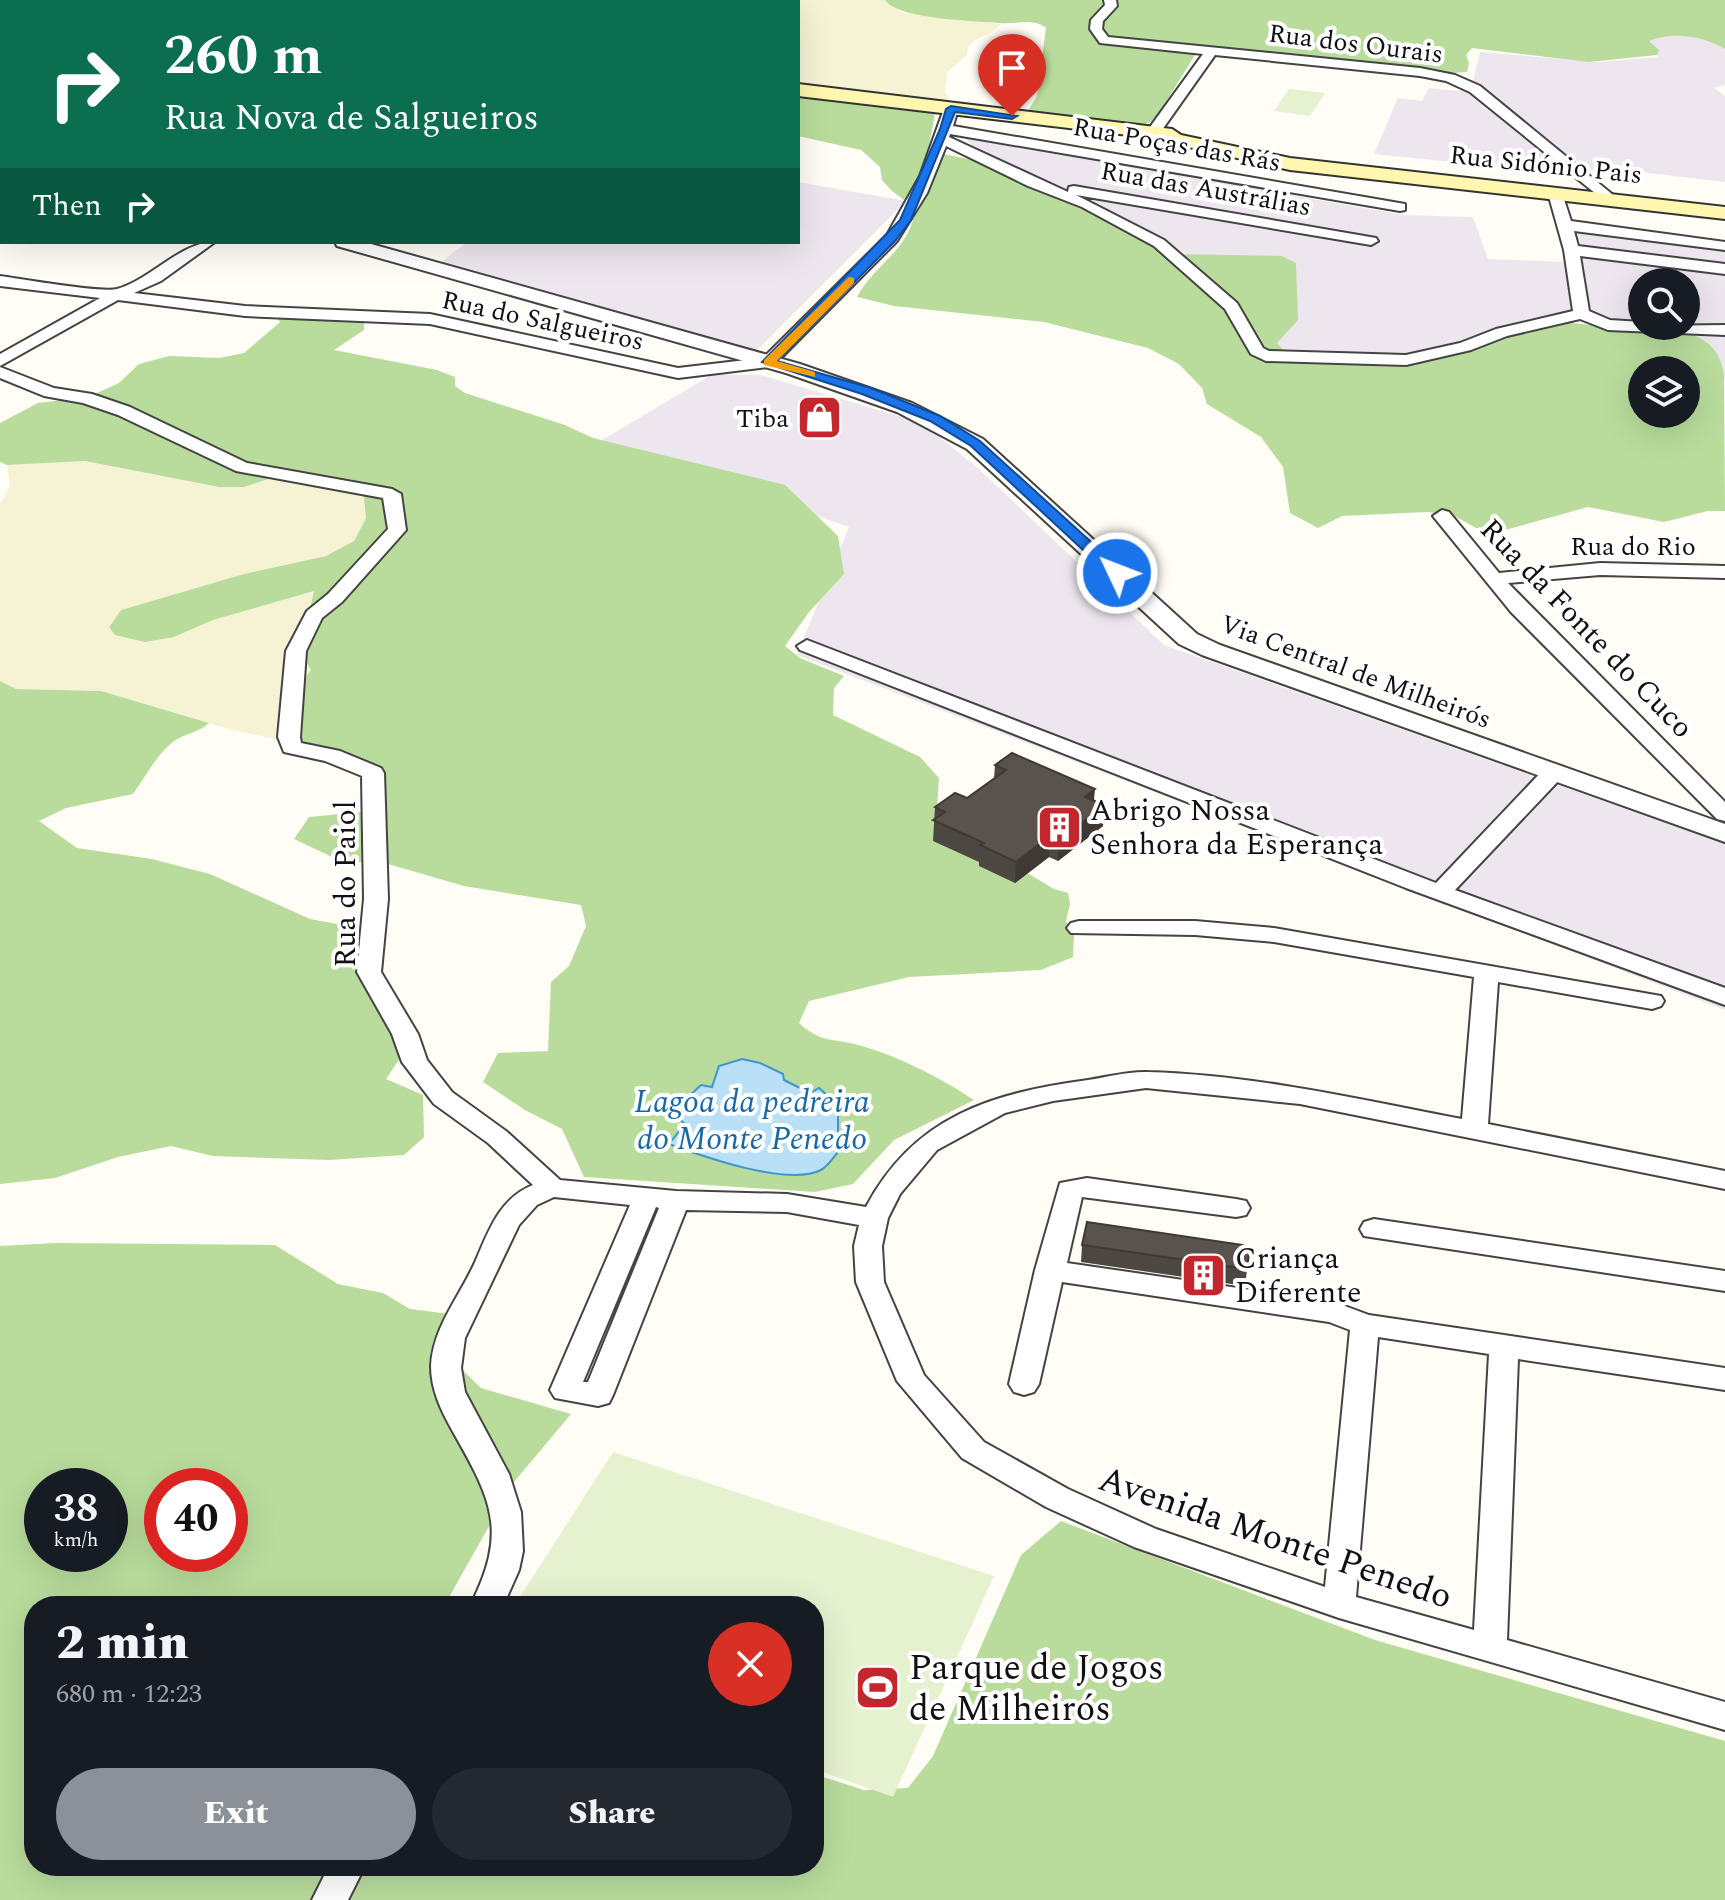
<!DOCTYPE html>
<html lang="en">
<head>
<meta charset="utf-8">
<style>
  body { margin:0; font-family:Spectral,serif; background:#242831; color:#f1f3f6; height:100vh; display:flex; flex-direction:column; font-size:30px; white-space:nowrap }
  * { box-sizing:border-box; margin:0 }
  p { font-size:26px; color:#9ea1a6 }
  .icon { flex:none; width:44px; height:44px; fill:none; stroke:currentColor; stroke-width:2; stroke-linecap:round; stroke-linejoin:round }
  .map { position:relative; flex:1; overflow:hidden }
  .panel { position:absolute; left:24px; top:1596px; width:800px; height:280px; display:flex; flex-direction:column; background:#171b24; border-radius:32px; box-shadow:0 8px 32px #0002 }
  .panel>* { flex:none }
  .banner { position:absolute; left:0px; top:0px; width:800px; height:244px; box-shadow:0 8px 32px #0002; background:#0b6e4f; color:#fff; overflow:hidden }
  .fabs { position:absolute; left:1628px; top:268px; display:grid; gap:16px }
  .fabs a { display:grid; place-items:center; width:72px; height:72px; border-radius:50%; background:#171b24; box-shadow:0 8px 32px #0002; font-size:40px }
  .speed { position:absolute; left:24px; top:1468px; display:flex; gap:16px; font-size:40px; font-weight:700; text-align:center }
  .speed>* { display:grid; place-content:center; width:104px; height:104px; border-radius:50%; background:#171b24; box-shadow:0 8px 32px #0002; line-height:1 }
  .speed small { font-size:20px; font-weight:400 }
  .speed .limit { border:12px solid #d22; background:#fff; color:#111 }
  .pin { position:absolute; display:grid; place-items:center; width:68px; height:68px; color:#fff; margin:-82px -34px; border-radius:50% 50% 50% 0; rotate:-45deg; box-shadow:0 0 8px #0007 }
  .pin .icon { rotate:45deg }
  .me { position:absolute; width:88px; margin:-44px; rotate:313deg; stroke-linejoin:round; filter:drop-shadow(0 0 6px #0008) }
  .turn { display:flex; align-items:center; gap:28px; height:168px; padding:0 32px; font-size:36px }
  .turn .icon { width:104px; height:104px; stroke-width:2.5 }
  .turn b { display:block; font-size:56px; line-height:68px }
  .then { display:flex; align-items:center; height:76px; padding:0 32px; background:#0003; gap:16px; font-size:30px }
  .round { display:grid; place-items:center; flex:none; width:84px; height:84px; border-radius:42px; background:#242831 }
  .overview { display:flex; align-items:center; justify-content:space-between; height:136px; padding:0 32px }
  h1 { font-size:48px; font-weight:800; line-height:60px }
  .primary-button { display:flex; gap:16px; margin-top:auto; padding:16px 32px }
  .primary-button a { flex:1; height:92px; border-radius:48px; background:#8c9099; color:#fff; font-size:32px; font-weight:800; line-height:92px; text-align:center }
  .primary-button a+a { background:#242831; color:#f1f3f6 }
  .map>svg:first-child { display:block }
</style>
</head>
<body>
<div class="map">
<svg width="1725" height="1900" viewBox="0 0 1725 1900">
  <rect width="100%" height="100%" fill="#fffdf5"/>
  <g fill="#eee6ef" fill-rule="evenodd">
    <polygon points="1725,31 1725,85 1714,88 1725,96 1725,182 1614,169 1558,173 1374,154 1398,98 1422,101 1429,88 1459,91 1473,82 1480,52 1597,62 1658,57 1637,34"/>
    <path d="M965 138 1404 215 1473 217 1488 259 1568 262 1579 231 1725 247V381L1697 337 1579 319 1395 364 1273 360 1187 254 993 167ZM1642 282H1686V326H1642Z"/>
    <polygon points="798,182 906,201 756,351 440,263 467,242 798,242"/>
    <polygon points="713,374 761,375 922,423 979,469 1164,645 1725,844 1725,1010 797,655 849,527 602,440"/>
  </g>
  <g fill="#f6f3d4">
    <polygon points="753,0 885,0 901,12 1001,24 992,32 975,40 968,47 967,55 947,72 945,92 951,101 936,108 798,92 798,2 715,2"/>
    <polygon points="85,461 219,487 244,487 277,476 363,489 366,518 354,541 326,556 244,574 121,610 109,626 174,637 213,620 315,591 305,622 311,670 279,740 229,729 101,691 15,689 0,681 0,504 10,486 7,465"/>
  </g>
  <g fill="#b9dc9c" fill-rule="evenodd">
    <path d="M885 0H1725V49C1704 36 1672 31 1649 41L1659 50 1657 55 1589 62 1472 48 1466 55 1469 63 1467 72 1450 73 1198 50 1164 105 1160 118 1140 126 1034 116 1028 111 1037 96 1046 28C1032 17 1014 25 999 23 974 21 897 19 885 0Z"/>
    <path d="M798 92 936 108 929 147 938 153 988 163 1062 195 1173 254 1282 256 1296 263 1298 320 1277 343 1287 354 1396 357 1561 322 1693 335C1712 343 1720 353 1724 374L1725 511H1708L1664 522 1588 507 1505 530 1476 528 1453 515 1427 512 1342 516 1318 528 1290 513 1283 467 1261 437 1207 404 1202 388 1179 364 1148 348 1044 322 894 306 857 297C874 264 912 249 915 208L892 191 882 180 880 167 861 150 798 136ZM1642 370H1686V414H1642Z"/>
    <path d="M350 312 364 316V330L334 350 437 370 455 377V386L465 393 565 425 593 438 785 485 838 536 844 574 809 612 785 646 800 658 844 676 834 688 833 715 920 757 939 778 937 809 969 857 1029 874 1054 889 1068 893 1070 904 1066 921 1074 936 1073 957 1041 970 909 977 809 1001 799 1023C822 1044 835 1038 862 1046 900 1057 941 1078 974 1100L894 1140 853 1184 815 1192 584 1177 562 1129 525 1110 483 1082 498 1053 548 1051 551 982 569 966 586 926 581 905 464 886 388 864 386 859 347 864 294 839 309 817 361 812 377 787 365 764 311 750 298 737 295 691 311 670 300 651 314 591 213 620 174 637 145 642 115 635 109 627 121 610 244 574 326 556 354 541 366 518 363 489 277 476 244 487H219L85 461 7 465 0 462V423L38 403 88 397 119 383 139 364 169 356 219 358 244 353 280 322 278 319Z"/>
    <path d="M0 681 16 689 101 691 209 723C200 732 186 733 174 741 157 754 146 776 133 794L66 808 39 821 77 848 152 859 210 874 310 919 348 926 417 1033 386 1079 423 1095 424 1137 404 1155 329 1160 213 1156 171 1146 118 1157 55 1178 0 1184Z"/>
    <path d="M55 1243 275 1245 338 1284 383 1293 410 1309 458 1315 449 1357 481 1388 571 1414 514 1482 444 1606H34V1866H814V1774L864 1790 908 1788 933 1756 1021 1555 1061 1521 1375 1640 1725 1741V1900H0V1246ZM42 1486H110V1554H42ZM162 1486H230V1554H162Z"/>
  </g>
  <g fill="#e6f2cf">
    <polygon points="1289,89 1325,93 1310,116 1274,111"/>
    <polygon points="613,1452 994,1576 893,1797 814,1769 814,1606 514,1606"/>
  </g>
  <path fill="#b9e0f7" stroke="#3f96cf" stroke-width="2" d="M742 1059 760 1063 783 1074 784 1080 810 1093 819 1088 838 1105V1152C833 1158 827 1167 821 1170 788 1187 702 1156 669 1144L685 1124 672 1112 701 1085 712 1087 719 1066Z"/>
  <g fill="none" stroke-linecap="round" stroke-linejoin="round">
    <defs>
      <g id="minor">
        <polygon points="1104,0 1116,0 1117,6 1103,21 1102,29 1108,37 1420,68 1455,75 1480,86 1618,199 1611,203 1606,202 1470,92 1446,81 1420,76 1215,55 1157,137 1147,137 1145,134 1203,54 1100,43 1090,29 1091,20 1105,5"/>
        <polygon points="0,20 2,21 2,29 0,28"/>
        <rect x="0" y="70" width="2" height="8"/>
        <rect x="0" y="101" width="2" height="8"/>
        <path d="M951 105 958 109 953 126 1405 204V210L1400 211 950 134 949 137 1068 192 1069 187 1074 186 1376 238 1378 241 1371 245 1076 195 1164 240 1237 303 1263 348 1269 351 1406 355 1460 343 1496 329 1573 311 1564 250 1548 193 1555 189 1562 193 1571 221 1725 242V250L1574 231 1578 246 1725 264V274L1580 256 1589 311 1610 320 1642 322V326L1725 325V335L1608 330 1580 319 1507 336 1471 350 1406 365 1266 361 1251 354 1225 309 1154 246 1082 207 1028 186 946 146 927 193 897 241 774 365 768 367 678 378 430 324 245 316 118 300 0 366V354L100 298 0 286V276C22 279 101 293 117 289 152 279 180 242 215 242L161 281 134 293 245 306 430 314 678 368 763 358 887 235 920 176 944 109Z"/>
        <path d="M0 367 54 388 92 394 130 407 247 463 392 489 401 494 406 530 342 602 322 618 306 651 300 737 301 743 340 751 381 768 384 773 388 899 381 972 418 1034 427 1060 452 1092 506 1131 560 1180 676 1191 787 1194 866 1207C914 1116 992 1093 1088 1080 1107 1077 1129 1071 1148 1072 1254 1075 1359 1099 1462 1119L1474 977 1274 942 1195 935 1071 933 1067 928 1071 923 1079 921H1195L1274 928 1661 996 1664 1001 1661 1006 1652 1009 1498 982 1488 1124 1725 1171V1189L1300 1104 1146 1088 1053 1101 1005 1113 937 1150 900 1194 888 1218 882 1246 884 1282 924 1375 984 1442 1068 1489 1156 1529 1325 1587 1350 1330 1329 1322 1062 1282 1039 1384 1034 1392 1024 1395 1014 1392 1009 1384 1035 1270 1060 1183 1087 1178 1236 1199 1246 1201 1250 1208 1246 1215 1236 1217 1082 1197 1067 1263 1334 1302 1369 1315 1725 1368V1390L1518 1359 1507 1640 1725 1702V1730L1339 1618 1134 1547 1046 1507 962 1458 897 1381 856 1282 854 1246 859 1225 787 1212 686 1210 613 1395 609 1403 598 1406 555 1398 550 1390 630 1205 554 1197 537 1205 519 1225 465 1338 461 1368 465 1392 509 1474 521 1512 523 1551 519 1570 503 1606H470C509 1530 491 1499 452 1430 441 1410 431 1390 431 1366 433 1326 461 1295 476 1260 489 1230 500 1198 533 1185L488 1143 434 1104 402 1062 392 1034 357 972 364 899 362 776 325 761 284 752 278 737 286 651 307 611 328 594 388 529 383 498 236 471 118 415 83 403 44 396 0 378ZM656 1207 659 1208 588 1382H583ZM1378 1337 1489 1354 1474 1630 1356 1597Z"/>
        <polygon points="1442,510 1449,512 1499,573 1600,563 1725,566 1725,578 1600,575 1508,583 1725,802 1725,821 1717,819 1511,612 1433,516"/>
        <polygon points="807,640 1436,883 1546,767 1562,767 1565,772 1562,777 1455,890 1725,988 1725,1005 1406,888 800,650 797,646"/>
        <polygon points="1374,1219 1725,1271 1725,1291 1364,1236 1360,1229 1364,1222"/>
        <polygon points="329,1866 365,1866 348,1900 312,1900"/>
      </g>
      <g id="tertiary">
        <rect x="0" y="142" width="2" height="10"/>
        <polygon points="335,242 364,242 800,364 912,403 983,439 1197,634 1220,645 1725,824 1725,842 1202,655 1179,644 967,449 897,412 786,373 337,246"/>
      </g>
      <g id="secondary">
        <polygon points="350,0 380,0 381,2 351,2"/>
        <polygon points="798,84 1172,129 1181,135 1290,158 1725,207 1725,219 1290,170 1145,137 798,96"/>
      </g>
    </defs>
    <use href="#minor" stroke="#444" stroke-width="4"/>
    <use href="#tertiary" stroke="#444" stroke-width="4"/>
    <use href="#secondary" stroke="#333" stroke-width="4"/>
    <use href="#minor" fill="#fff" fill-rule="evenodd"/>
    <use href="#tertiary" fill="#fff" fill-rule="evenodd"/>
    <use href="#secondary" fill="#fff6b0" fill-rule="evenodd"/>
  </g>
  <g fill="#4d4742">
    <polygon points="995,765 1094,801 1103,826 1058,861 1049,857 1015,883 979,866 979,862 933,841 935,807 967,798 994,778"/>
    <polygon points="1082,1245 1250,1246 1245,1286 1081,1262"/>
  </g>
  <g fill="#3f3936">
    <polygon points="1095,789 1093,810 1085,797"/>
    <polygon points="1105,805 1103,826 1058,861 1059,840"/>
    <polygon points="1050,836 1049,857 1015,883 1016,862"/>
  </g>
  <g fill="#5a524d" stroke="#3f3936" stroke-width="2">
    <polygon points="1012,753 1095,789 1085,797 1105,805 1059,840 1050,836 1016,862 980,845 984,843 933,820 945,812 935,807 955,793 967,798 1006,770 995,765"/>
    <polygon points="1087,1222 1250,1246 1247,1269 1082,1245"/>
  </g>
  <polygon fill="#1a73e8" stroke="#114b97" stroke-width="2" points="951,106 1017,116 1012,119 955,112 911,220 896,240 777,361 871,388 940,416 980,441 1122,570 1122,576 1111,576 971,446 930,421 862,394 762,362 900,220 940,129 946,109"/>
  <polygon fill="#f59e0b" points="849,277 854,278 854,283 777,361 815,372 815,377 764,365 764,360"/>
  <defs>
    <symbol id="shop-square" viewBox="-11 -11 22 22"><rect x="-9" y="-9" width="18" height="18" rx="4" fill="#c4262e" stroke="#fff"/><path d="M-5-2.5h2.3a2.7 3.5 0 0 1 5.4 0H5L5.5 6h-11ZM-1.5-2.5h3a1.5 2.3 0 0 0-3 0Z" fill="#fff"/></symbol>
    <symbol id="building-square" viewBox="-11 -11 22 22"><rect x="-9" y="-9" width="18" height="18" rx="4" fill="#c4262e" stroke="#fff"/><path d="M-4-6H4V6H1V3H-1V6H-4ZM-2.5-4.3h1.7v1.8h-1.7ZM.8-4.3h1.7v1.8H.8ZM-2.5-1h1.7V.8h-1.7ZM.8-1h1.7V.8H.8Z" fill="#fff"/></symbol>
    <symbol id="stadium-square" viewBox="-11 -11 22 22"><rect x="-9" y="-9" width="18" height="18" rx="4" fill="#c4262e" stroke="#fff"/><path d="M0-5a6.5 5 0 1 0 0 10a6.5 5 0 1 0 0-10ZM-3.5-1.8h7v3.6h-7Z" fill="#fff"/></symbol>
  </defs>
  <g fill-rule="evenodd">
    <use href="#shop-square" x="794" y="392" width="51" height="51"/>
    <use href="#building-square" x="1034" y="802" width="51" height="51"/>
    <use href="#building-square" x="1178" y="1250" width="51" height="51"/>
    <use href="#stadium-square" x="852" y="1662" width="51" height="51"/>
  </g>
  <g text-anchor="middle" stroke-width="8" stroke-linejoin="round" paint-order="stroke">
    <g font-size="26" fill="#111" stroke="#fff">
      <text transform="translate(1356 43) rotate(7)" y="9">Rua dos Ourais</text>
      <text transform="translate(1177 144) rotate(10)" y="9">Rua Poças das Rás</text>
      <text transform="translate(1546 164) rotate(6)" y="9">Rua Sidónio Pais</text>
      <text transform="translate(1206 188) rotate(10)" y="9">Rua das Austrálias</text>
      <text transform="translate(543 320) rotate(12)" y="9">Rua do Salgueiros</text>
      <text x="1633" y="555">Rua do Rio</text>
      <text transform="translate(1356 671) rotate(20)" y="9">Via Central de Milheirós</text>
    </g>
    <g font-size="26" fill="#111" stroke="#fff" text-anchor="end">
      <text x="789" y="427">Tiba</text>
    </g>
    <g font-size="30" fill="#111" stroke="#fff">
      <text transform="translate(1587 628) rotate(46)" y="10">Rua da Fonte do Cuco</text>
      <text transform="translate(345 884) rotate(-90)" y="10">Rua do Paiol</text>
    </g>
    <g font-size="30" fill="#111" stroke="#fff" text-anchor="start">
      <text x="1090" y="820">Abrigo Nossa<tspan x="1090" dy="34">Senhora da Esperança</tspan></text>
      <text x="1235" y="1268">Criança<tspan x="1235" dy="34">Diferente</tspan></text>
    </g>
    <g font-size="32" font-style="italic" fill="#1768a6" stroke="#fff">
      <text x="752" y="1112">Lagoa da pedreira<tspan x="752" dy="37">do Monte Penedo</tspan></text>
    </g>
    <g font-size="36" fill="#111" stroke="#fff">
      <text transform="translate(1276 1536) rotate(19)" y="13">Avenida Monte Penedo</text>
    </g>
    <g font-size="36" fill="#111" stroke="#fff" text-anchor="start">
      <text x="909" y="1679">Parque de Jogos<tspan x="909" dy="41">de Milheirós</tspan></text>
    </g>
  </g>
</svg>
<div class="fabs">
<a><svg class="icon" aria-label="search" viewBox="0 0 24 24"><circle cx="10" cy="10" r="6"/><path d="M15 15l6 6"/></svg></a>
<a><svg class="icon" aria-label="layers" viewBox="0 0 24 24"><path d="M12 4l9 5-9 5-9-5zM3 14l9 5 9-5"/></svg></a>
</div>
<div class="speed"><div>38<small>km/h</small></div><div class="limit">40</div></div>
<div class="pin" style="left:1012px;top:116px;background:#d93025"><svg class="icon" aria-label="arrive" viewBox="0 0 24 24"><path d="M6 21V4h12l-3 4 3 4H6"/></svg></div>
<svg class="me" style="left:1117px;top:573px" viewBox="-20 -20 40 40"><circle r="17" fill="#1a73e8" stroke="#fff" stroke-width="3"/><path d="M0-11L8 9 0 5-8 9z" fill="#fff"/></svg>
<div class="banner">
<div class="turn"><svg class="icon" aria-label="right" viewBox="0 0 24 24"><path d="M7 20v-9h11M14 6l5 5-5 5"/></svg><div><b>260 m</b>Rua Nova de Salgueiros</div></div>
<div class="then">Then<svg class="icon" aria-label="right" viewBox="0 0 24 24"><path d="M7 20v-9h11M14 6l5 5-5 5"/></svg></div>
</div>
<section class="panel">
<div class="overview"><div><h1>2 min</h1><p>680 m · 12:23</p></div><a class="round" style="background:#d93025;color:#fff"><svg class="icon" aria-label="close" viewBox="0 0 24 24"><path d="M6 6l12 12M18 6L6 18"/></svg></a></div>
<div class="primary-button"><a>Exit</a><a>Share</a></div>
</section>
</div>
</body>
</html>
